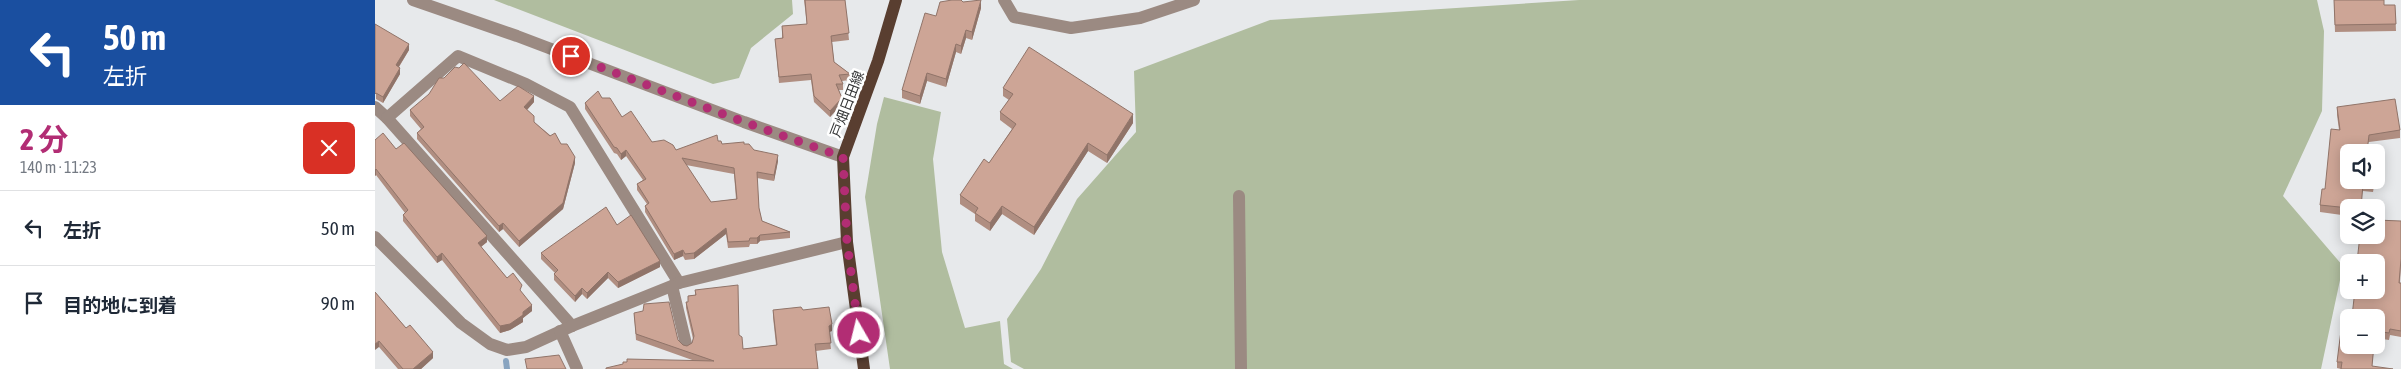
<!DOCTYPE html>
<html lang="ja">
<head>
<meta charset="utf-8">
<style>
  body { margin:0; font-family:"Asap Condensed","Noto Sans JP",sans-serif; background:#f2f2f3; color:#1f2937; height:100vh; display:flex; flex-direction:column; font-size:19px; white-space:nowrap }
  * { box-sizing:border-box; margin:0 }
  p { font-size:16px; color:#747a83 }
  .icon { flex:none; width:28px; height:28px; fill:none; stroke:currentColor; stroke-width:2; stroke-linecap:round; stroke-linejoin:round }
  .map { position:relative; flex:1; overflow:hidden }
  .side { display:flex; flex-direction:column; background:#fff; width:375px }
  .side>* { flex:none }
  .guide { background:#1a4fa0; color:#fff; overflow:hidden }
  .buttons { position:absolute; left:1965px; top:144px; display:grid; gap:10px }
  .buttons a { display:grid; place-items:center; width:45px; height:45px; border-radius:8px; background:#fff; box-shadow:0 2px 12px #0003; font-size:25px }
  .pin { position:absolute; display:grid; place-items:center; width:42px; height:42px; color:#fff; margin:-21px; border:2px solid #fff; border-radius:50%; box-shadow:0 1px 5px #0007 }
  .me { position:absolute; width:55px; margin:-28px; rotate:352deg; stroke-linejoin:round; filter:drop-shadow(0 0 4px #0008) }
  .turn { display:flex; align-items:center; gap:18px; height:105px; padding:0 20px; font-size:22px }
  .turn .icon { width:65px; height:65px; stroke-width:2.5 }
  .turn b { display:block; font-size:35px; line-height:42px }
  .round { display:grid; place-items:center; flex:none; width:52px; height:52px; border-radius:8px; background:#f2f2f3 }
  .overview { display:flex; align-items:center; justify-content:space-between; height:85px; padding:0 20px }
  h1 { font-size:30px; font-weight:700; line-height:38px; color:#b22d74 }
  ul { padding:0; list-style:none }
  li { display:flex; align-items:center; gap:15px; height:75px; padding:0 20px; border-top:1px solid #e0e1e3 }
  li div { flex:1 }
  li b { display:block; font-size:19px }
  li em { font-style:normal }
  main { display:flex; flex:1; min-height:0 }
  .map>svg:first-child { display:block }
</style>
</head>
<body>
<main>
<section class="side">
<div class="guide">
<div class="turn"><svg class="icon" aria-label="left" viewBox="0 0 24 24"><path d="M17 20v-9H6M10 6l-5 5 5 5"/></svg><div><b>50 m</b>左折</div></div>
</div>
<div class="overview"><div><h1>2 分</h1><p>140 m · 11:23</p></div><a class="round" style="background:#d93025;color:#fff"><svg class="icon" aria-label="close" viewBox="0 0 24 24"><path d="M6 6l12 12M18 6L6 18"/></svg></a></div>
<ul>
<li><svg class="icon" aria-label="left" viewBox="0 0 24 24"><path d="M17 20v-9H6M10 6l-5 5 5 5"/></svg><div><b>左折</b></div><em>50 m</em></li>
<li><svg class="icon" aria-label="arrive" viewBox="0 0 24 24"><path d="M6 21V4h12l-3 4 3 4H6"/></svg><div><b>目的地に到着</b></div><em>90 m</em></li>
</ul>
</section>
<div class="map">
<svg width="2026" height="369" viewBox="0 0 2026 369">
  <rect width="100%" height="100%" fill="#e7e9eb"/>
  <g fill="#b0bd9f">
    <polygon points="119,0 417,0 418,14 376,48 364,78 338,84"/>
    <polygon points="1204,0 1942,0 1949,31 1947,111 1908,196 1968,266 1946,369 649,369 636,362 632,319 666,269 702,199 761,132 759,71 895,20"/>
    <polygon points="509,97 566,112 558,159 567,252 590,328 625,321 629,364 638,369 515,369 490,197 502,124"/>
  </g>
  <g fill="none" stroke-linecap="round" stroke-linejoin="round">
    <polyline stroke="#88a4c0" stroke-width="6" points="131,361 132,369"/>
    <g stroke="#9b8a82" stroke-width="12">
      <polyline points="38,0 142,36 369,122 468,157"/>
      <polyline points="629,0 639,17 696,28 765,18 819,0"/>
      <polyline points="0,107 12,118 197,326"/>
      <polyline points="12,118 83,56 151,84 195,107 304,283"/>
      <polyline points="864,196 866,369"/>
      <polyline points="0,237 86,323 115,344 132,350 151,347 197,326 304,283 472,242"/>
      <polyline points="297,286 311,344"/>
      <polyline points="185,331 202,369"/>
    </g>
    <polyline stroke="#593e30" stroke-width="12" points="489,369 472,242 468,157 503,61 521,0"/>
  </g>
  <g fill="#b08e81" fill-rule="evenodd">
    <polygon points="429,0 470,0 474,40 457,42 459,62 475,74 475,80 467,81 468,84 468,90 464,90 467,104 455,117 439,102 436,80 404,83 400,39 407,38 407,26 432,25"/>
    <polygon points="1959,0 2009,5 2020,5 2021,31 1960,32"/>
    <polygon points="588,2 606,8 597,40 591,38 586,54 581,52 571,87 552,81 545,104 527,98 527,90 561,16"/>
    <polygon points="0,24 34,50 24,67 25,74 8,103 1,99"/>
    <polygon points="628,88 758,123 732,163 713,151 659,235 627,214 615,231 600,221 600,214 585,204 585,195 614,163 637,129 625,120 625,112 634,100 628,96"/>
    <path d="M227 98 247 117 277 142 301 150 343 141 347 144H369L379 150 403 161 399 181 382 178 384 208 387 221 415 232V238L385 241 382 244H375L374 247 353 248 351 234 319 259 310 260 308 256 299 260 270 212V206L272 204 262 190V184L268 180 251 156 246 160 242 154 239 153 210 109V103ZM311 165 359 174 361 199 336 202Z"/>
    <polygon points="125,101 159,102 152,110 159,122 186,144 200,163 188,209 144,247 128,229 124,232 42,139 42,133 46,129 35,116 35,110"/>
    <polygon points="1962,107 2025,130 2025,138 1994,142 1974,152 2000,180 1998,192 1988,191 1974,208 1974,216 1945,212 1945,205 1950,189 1964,130 1962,115"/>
    <polygon points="0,140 21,149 112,242 106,247 132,278 146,292 157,311 148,318 148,322 135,330 125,333 67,260 62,263 28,221 28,215 30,213 1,175 0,176"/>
    <polygon points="2026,221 2026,266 2025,283 2026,283 2026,337 2015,335 2014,340 2001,338 2001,318 1974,345 1999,345 1997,366 1966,369 1962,368 1962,362 1977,316"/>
    <polygon points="242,225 285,267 243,288 233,278 212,299 207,294 200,302 179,280 179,274 180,273 166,259 166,253"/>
    <polygon points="320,290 364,335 368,349 401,345 398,317 398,310 428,310 457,331 454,332 456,349 441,351 443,369 320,361 261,340 259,313 303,340 308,345 312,346 317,343 318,339 311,308 311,302 313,302 313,296 320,295"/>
    <polygon points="0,292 31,328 58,358 46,369 23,369 4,347"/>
  </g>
  <g fill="#907469">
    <polygon points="606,0 606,8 597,40 597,32"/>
    <polygon points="591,30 591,38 586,54 586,46"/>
    <polygon points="34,44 34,50 21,71 21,65"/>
    <polygon points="581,44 581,52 571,87 571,79"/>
    <polygon points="25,68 25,74 8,103 8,97"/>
    <polygon points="552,73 552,81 545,104 545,96"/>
    <polygon points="159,96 159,102 149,113 149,107"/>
    <polygon points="467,98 467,104 455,117 455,111"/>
    <polygon points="758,114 758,123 732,163 732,155"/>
    <polygon points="713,143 713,151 659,235 659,227"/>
    <polygon points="251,150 251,156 246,160 246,154"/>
    <polygon points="403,155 403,161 399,181 399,175"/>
    <polygon points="200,157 200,163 188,209 144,247 144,241"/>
    <polygon points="1,169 1,175 0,176 0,170"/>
    <polygon points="627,206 627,214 615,231 615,223"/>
    <polygon points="128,223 128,229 124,232 124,226"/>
    <polygon points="351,228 351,234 319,259 319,253"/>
    <polygon points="385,235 385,241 382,244 382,238"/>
    <polygon points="112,236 112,242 103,249 103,243"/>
    <polygon points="308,250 308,256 299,260 299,254"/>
    <polygon points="67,253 67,260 62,263 62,257"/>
    <polygon points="285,261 285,267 243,288 243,282"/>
    <polygon points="233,272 233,278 212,299 212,293"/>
    <polygon points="207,288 207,294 200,302 200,296"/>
    <polygon points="157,305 157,311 148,318 148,322 135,330 125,333 125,326 148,312"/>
    <polygon points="457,324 457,331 454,332 454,326"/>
    <polygon points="4,341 4,347 0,350 0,344"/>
    <polygon points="58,352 58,358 46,369 38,369"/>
  </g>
  <g fill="#cda596" stroke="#907469" fill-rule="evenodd">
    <polygon points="430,0 470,0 474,33 456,36 459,62 475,74 464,75 468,84 461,84 467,98 455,111 439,96 436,74 404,77 400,39 408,38 407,26 432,24"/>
    <polygon points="577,0 586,0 588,2 606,0 597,32 591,30 586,46 581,44 571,79 552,73 545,96 527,90 550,13 561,16 565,2"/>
    <polygon points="1959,0 2009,0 2009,5 2020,5 2021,24 1960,25"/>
    <polygon points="0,24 34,44 21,65 25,68 8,97 1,93 0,94"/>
    <polygon points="654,47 758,114 732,155 713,143 659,227 627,206 615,223 600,213 603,208 585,195 609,159 614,163 641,124 625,112 638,94 628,88"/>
    <polygon points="89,63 125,101 143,86 159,96 149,107 159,116 159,122 175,136 180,133 186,144 192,144 200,157 188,203 144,241 128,223 124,226 42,133 49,127 35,110 54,94 64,78 69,78 80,67 84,68"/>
    <path d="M223 91 227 98H235L247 117 256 111 277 142 289 140 298 145 301 150 342 135 343 141H346L347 144 369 142V144H374L379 150 403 155 399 175 382 172 384 208 387 221 415 232 385 235 382 238H375L374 241 353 242 351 228 319 253 310 254 308 250 299 254 270 206 274 203 262 184 271 179 251 150 246 154 242 148 239 147 210 103ZM307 158 359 168 362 199 336 202Z"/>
    <polygon points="2020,99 2025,130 1994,135 1992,152 1974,152 1974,180 1999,180 1998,185 1988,184 1986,208 1974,208 1945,205 1947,189 1950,189 1956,129 1965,130 1962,107"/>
    <polygon points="8,133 21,149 29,143 112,236 103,243 132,278 138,273 147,285 145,290 157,305 148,312 148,315 135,324 125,326 67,253 62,257 28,215 33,210 1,169 0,170 0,140"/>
    <polygon points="231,207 242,225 256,215 285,261 243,282 233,272 212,293 207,288 200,296 179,274 183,270 166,253"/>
    <polygon points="2001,220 2026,221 2026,259 2024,283 2026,283 2026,331 2015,329 2014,333 2001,331 2001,318 1974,318 1974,345 1999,345 1997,366 2018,369 1966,369 1967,362 1962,362 1968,315 1977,316 1980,290 2001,290 2001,262 1982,262 1985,235 2001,235"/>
    <polygon points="363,285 364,335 367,337 368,349 402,345 398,310 426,307 428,310 454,307 457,324 454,326 456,343 440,344 443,369 231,369 231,368 248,364 248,362 252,362 252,359 339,361 261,334 259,313 268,311 269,304 294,302 303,340 308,345 312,346 317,343 319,336 311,302 313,302 313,296 321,295 320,290"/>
    <polygon points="0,292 31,328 35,325 58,352 38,369 28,369 4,341 0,344"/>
    <polygon points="184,355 191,369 152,369 150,359"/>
  </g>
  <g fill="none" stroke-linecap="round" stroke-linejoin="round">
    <polyline stroke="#b22d74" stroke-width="9" stroke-dasharray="0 16.2" points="196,56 369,122 468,157 472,242 484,333"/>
  </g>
  <g text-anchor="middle" stroke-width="5" stroke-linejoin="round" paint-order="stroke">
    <g font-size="14" fill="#343536" stroke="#fff">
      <text transform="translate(472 104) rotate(-69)" y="5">戸畑日田線</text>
    </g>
  </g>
</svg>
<div class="buttons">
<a><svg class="icon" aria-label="sound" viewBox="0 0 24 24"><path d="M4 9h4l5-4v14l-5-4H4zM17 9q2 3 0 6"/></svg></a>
<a><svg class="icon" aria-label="layers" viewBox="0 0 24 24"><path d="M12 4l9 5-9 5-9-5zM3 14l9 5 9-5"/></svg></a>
<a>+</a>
<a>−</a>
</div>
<div class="pin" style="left:196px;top:56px;background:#d93025"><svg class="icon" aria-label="arrive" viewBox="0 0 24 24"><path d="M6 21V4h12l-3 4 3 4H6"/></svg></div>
<svg class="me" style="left:484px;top:333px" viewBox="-20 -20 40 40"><circle r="17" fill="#b22d74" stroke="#fff" stroke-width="3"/><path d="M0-11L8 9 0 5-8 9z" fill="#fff"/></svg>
</div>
</main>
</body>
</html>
